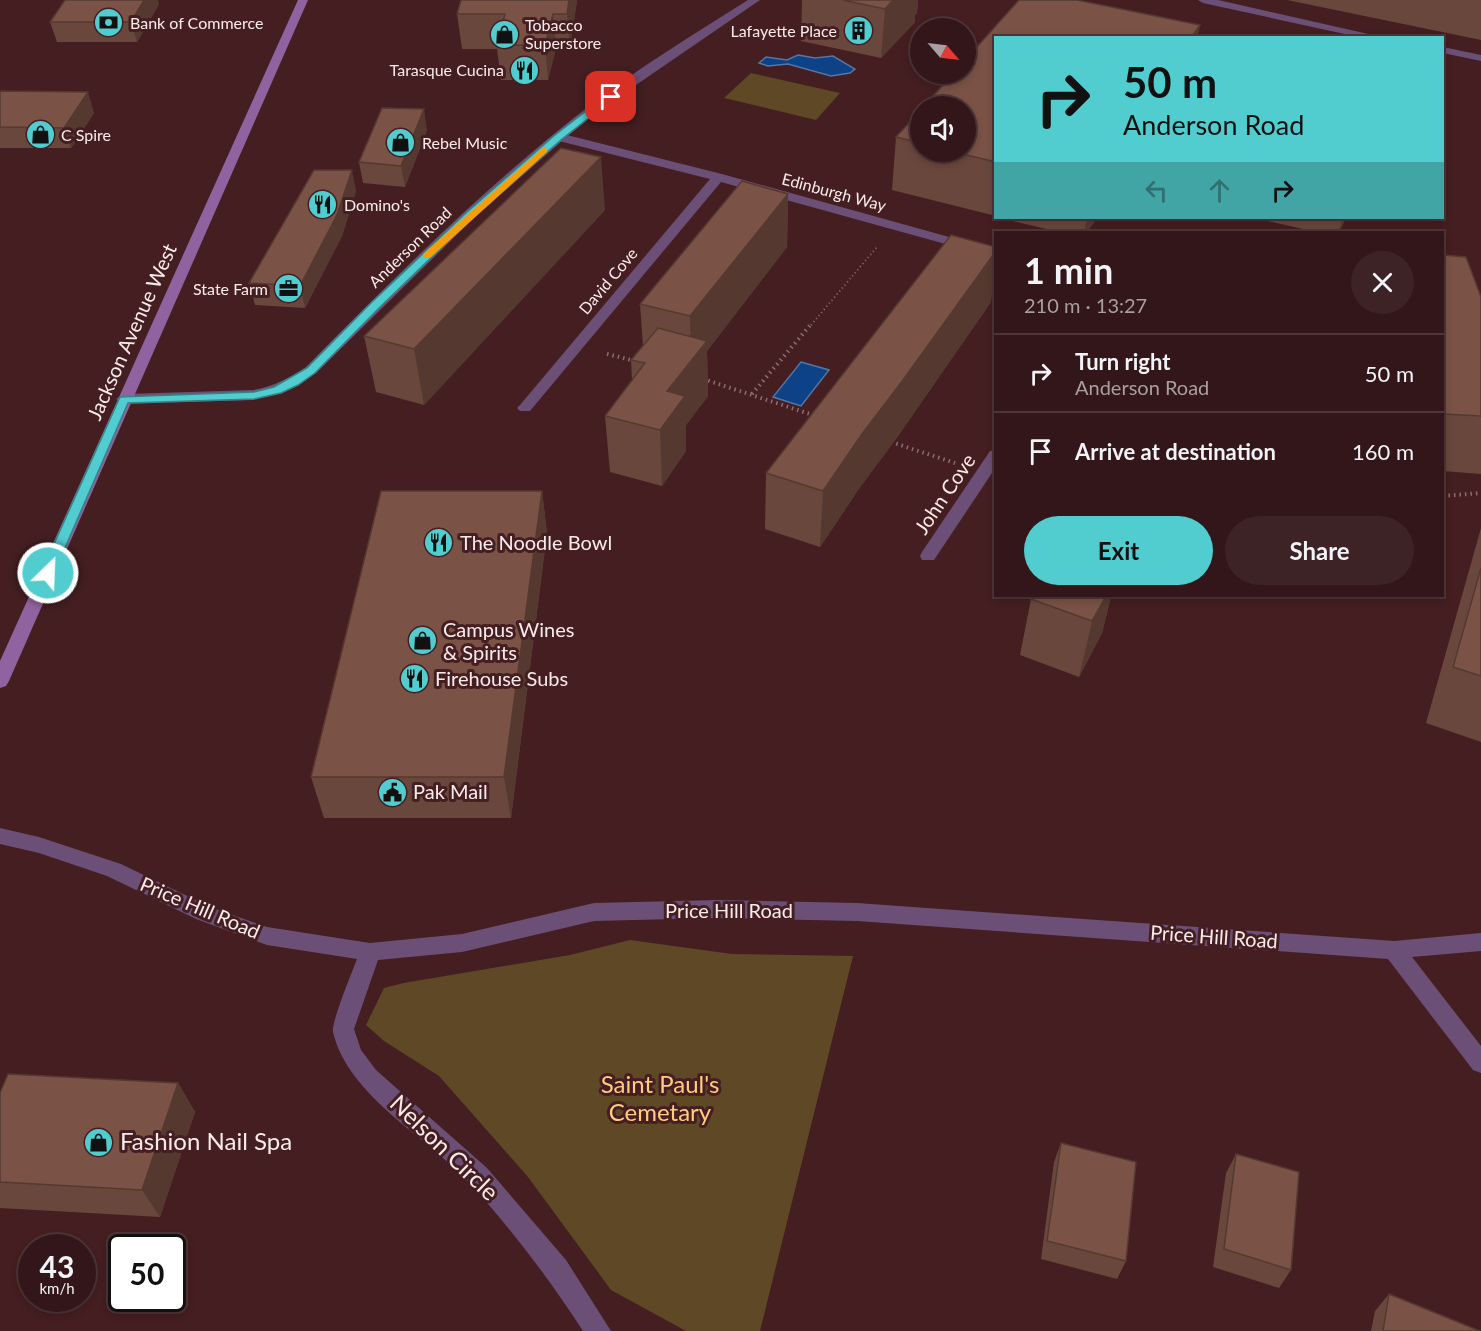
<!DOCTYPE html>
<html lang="en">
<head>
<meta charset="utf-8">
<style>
  body { margin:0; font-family:Lato,sans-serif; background:#3e2326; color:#f1f3f6; height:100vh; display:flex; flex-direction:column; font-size:22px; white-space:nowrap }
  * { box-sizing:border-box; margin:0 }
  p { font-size:20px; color:#a99fa2 }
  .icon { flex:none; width:33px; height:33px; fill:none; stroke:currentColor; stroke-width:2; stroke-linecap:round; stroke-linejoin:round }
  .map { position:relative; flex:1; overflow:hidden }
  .panel { position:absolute; left:994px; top:231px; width:450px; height:366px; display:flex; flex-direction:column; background:#331619; border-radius:0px; box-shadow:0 3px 9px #0003,0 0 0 2px #4e3538 }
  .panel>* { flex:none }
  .banner { position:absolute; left:994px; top:36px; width:450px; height:183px; border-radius:0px; box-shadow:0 3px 9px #0003,0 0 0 2px #4e3538; background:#52cdcf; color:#111; overflow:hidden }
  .needle { width:39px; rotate:118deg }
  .fabs { position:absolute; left:910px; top:18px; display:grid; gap:12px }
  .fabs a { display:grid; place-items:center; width:66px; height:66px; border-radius:50%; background:#331619; box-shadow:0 3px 9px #0003,0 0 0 2px #4e3538; font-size:30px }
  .speed { position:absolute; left:18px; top:1234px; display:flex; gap:12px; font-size:30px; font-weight:700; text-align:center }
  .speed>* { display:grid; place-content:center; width:78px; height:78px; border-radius:50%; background:#331619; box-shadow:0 3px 9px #0003,0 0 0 2px #4e3538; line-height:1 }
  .speed small { font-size:15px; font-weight:400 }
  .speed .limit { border:3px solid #111; border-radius:9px; background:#fff; color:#111 }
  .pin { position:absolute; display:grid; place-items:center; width:51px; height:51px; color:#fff; margin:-26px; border-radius:12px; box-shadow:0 3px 9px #0006 }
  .me { position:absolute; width:66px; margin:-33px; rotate:24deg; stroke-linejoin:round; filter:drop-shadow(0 0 4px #0008) }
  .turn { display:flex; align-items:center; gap:21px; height:126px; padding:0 30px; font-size:27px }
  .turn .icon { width:78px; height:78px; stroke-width:2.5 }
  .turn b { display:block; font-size:42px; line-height:51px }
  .lanes { display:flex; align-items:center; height:57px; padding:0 30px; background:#0003; justify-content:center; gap:30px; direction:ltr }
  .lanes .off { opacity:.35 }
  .round { display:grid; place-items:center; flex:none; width:63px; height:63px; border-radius:32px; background:#3e2326 }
  .summary { display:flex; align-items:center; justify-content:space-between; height:102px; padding:0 30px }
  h1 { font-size:36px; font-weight:700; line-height:45px }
  .cta { display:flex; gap:12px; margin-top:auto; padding:12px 30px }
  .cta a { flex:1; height:69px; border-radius:36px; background:#52cdcf; color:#111; font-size:24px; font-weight:700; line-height:69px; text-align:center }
  .cta a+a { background:#3e2326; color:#f1f3f6 }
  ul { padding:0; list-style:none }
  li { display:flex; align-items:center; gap:18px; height:78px; padding:0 30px; border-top:2px solid #4e3538 }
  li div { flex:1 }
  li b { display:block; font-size:22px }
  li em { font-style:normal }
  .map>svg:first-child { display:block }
</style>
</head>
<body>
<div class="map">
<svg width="1481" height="1331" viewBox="0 0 1481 1331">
  <rect width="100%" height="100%" fill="#441e21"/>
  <g fill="#5f4825">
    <polygon points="751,73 840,93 816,120 724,98"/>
    <polygon points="630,940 732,954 853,956 760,1331 686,1331 611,1290 528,1177 439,1076 384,1041 366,1025 384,988 404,983 570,955"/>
  </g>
  <g fill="#0e4286" stroke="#5575a4" stroke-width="1.5">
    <polygon points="798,55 815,58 833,56 855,69 850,73 831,76 788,64 768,66 759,63 766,57 787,60"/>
    <polygon points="801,362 829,370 801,406 773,397"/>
  </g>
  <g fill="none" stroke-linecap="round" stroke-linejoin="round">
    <polyline stroke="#8b6e70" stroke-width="2" stroke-dasharray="1 3" stroke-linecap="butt" points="811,325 877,247"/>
    <g stroke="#8b6e70" stroke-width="4" stroke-dasharray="1.5 4" stroke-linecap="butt">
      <polyline points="607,354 635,361"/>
      <polyline points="703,379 816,416"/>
      <polyline points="752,394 812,323"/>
      <polyline points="891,442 955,463"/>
      <polyline points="1443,496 1481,493"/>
    </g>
    <g fill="#6c4f76" fill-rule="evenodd">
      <polygon points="1198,0 1218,0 1386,38 1363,38 1203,3"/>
      <polygon points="1443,47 1481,55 1481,61 1443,53"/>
      <polygon points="559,133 722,174 996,250 996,258 721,182 530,411 520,411 517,408 520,405 710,179 555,140 553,137"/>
      <polygon points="996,450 996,467 934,560 922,560 920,556 922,552 990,451"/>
    </g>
    <g fill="#6c4f76" fill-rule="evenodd">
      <path d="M748 0H760L598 111 563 140 474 218 316 373 282 393 253 400 124 404 116 399 124 394 253 390C274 386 288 379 306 367 396 276 488 184 589 106 640 67 694 34 748 0Z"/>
      <path d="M0 828 39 837 121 864 210 907 267 927 370 943 462 934 594 903 717 900 857 903 1394 941 1481 933V951L1412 957 1481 1046V1073L1473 1070 1388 959 857 921 717 918 594 921 462 952 378 960 354 1029 361 1050 376 1070 487 1168 566 1260 611 1331H583C550 1280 513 1231 472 1186 430 1138 348 1097 333 1032 331 1023 352 972 357 959L267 945 196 919 107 876 39 853 0 844Z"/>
    </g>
    <polygon fill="#9162a0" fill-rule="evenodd" points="298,0 308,0 9,681 6,686 0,688 0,661"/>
  </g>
  <g fill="#69473c">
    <polygon points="577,0 570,48 556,48 548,80 501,80 497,49 462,49 457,14"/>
    <polygon points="802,0 918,0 917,13 915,15 915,22 881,58 801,41"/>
    <polygon points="1019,0 1077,0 1200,25 1197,38 996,38 996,216 892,190 896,137 921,110 921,152 966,152 966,106 924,106 953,74 966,74 966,59"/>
    <polygon points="1287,0 1481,0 1481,40"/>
    <polygon points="159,4 137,42 57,42 50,22"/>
    <polygon points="0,92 94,113 71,148 0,148"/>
    <polygon points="427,130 405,187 363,183 359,162"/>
    <polygon points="356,191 342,236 305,308 255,305 249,283"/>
    <polygon points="788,194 787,247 707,351 708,396 686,425 686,451 662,486 610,472 605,416 632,380 631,360 643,346 640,304"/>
    <polygon points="605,210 424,405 376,392 364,336"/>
    <polygon points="1000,218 1097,218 1087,232 1059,232"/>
    <polygon points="1255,218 1346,218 1339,232 1316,232"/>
    <polygon points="1443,255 1481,297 1481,474 1443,471"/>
    <polygon points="991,302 898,436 858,490 820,547 765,529 766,473"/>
    <polygon points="542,491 547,533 511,818 324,818 311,777"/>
    <polygon points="1481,528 1481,742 1426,723"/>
    <polygon points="1111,596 1102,633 1079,677 1020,655 1031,599"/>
    <polygon points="178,1083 195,1112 160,1217 0,1208 0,1093"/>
    <polygon points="1061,1143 1126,1261 1117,1279 1041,1259 1054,1162"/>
    <polygon points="1236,1154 1291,1270 1279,1288 1213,1267 1226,1173"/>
    <polygon points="1389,1294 1480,1331 1371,1331 1375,1311"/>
  </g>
  <g fill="#553931">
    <polygon points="144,0 158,0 159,4 137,42 131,22"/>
    <polygon points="569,0 577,0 570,48 567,14"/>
    <polygon points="893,0 918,0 917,13 915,15 915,22 881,58 885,9"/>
    <polygon points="553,14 556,48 548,80 545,45"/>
    <polygon points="1200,25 1197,38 1191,38"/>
    <polygon points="88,92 94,113 71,148 64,128"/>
    <polygon points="424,109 427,130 405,187 401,166"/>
    <polygon points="601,157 605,210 424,405 414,349"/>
    <polygon points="352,170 356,191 342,236 305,308 300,286"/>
    <polygon points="788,194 787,247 707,351 708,396 686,425 686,451 662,486 660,430 667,391 691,360 690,316"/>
    <polygon points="1087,218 1097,218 1087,232 1084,232"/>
    <polygon points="1343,218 1346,218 1338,232"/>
    <polygon points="996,251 996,266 991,302 898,436 858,490 820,547 823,491 862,434"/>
    <polygon points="542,491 547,533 511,818 504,777"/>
    <polygon points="1098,596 1111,596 1102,633 1079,677"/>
    <polygon points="178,1083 195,1112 160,1217 142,1190"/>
  </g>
  <g fill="#7a5246" stroke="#553931" stroke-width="1.5">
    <polygon points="65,0 144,0 131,22 50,22"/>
    <polygon points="461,0 569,0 567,14 553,14 545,45 497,45 505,14 457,14"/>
    <polygon points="843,0 893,0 885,9"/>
    <polygon points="1019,0 1077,0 1200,25 1191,38 996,38 996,162 954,152 966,152 966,106 924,106 953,74 966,74 966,59"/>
    <polygon points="1,91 88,92 64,128 0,127 0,92"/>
    <polygon points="382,108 424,109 401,166 359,162"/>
    <polygon points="921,110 921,143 896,137"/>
    <polygon points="561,148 601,157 414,349 364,336"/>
    <polygon points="314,170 352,170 337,215 300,286 249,283"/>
    <polygon points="742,181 788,194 690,316 640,304"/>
    <polygon points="951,235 996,247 996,251 903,380 862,434 823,491 766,473"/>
    <polygon points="1443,255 1466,257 1481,297 1481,416 1443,414"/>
    <polygon points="658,328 707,341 667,391 685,396 660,430 605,416 645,363 631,360"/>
    <polygon points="381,491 542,491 504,777 311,777"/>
    <polygon points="1481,568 1481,676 1453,667"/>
    <polygon points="1033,596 1106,596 1092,621 1031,599"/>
    <polygon points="8,1074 178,1083 142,1190 0,1182 0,1093"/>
    <polygon points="1061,1143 1136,1162 1126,1261 1047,1241"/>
    <polygon points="1236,1154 1299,1172 1291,1270 1224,1249"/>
    <polygon points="1389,1294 1480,1331 1383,1331"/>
  </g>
  <polygon fill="#52cdcf" stroke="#358587" stroke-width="1.5" points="607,95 615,97 562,139 473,217 379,308 315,373 298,385 281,393 254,399 128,403 54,573 48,577 43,576 41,573 120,397 254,392 274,387 307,368 371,303 466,213 555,135"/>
  <polygon fill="#f59e0b" points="544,147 548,150 547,152 430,258 423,258 423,254"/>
  <defs>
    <symbol id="bank-disc" viewBox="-11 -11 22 22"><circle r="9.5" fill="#52cdcf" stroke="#441e21"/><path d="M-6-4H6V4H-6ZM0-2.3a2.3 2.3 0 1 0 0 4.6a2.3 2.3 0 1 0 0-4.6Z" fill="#111"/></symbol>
    <symbol id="building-disc" viewBox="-11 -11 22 22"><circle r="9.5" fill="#52cdcf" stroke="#441e21"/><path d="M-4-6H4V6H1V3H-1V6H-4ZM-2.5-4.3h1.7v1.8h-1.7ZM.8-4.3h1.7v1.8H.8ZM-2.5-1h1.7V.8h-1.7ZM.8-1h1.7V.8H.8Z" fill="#111"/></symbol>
    <symbol id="shop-disc" viewBox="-11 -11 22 22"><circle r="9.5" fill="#52cdcf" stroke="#441e21"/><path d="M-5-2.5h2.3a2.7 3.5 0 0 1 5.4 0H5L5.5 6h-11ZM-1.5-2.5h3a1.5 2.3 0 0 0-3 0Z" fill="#111"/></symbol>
    <symbol id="restaurant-disc" viewBox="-11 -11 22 22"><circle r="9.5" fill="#52cdcf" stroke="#441e21"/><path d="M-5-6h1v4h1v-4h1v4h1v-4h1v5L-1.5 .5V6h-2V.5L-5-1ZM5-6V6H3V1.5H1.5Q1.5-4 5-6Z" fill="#111"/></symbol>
    <symbol id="office-disc" viewBox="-11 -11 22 22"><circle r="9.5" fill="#52cdcf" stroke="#441e21"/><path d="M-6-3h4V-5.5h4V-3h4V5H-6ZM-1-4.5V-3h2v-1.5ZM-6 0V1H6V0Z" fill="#111"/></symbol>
    <symbol id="civic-disc" viewBox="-11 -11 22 22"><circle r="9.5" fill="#52cdcf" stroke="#441e21"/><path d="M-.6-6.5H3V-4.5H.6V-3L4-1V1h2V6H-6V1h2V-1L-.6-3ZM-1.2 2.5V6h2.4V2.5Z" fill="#111"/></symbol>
  </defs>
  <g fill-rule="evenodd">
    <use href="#bank-disc" x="92" y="6" width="33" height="33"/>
    <use href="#building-disc" x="842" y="14" width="33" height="33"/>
    <use href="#shop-disc" x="488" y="18" width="33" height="33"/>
    <use href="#restaurant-disc" x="508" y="54" width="33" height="33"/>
    <use href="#shop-disc" x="24" y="118" width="33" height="33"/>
    <use href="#shop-disc" x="384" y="126" width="33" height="33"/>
    <use href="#restaurant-disc" x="306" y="188" width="33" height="33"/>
    <use href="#office-disc" x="272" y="272" width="33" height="33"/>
    <use href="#restaurant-disc" x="422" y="526" width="33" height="33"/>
    <use href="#shop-disc" x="406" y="624" width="33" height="33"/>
    <use href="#restaurant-disc" x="398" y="662" width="33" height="33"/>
    <use href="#civic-disc" x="376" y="776" width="33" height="33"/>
    <use href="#shop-disc" x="82" y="1126" width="33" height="33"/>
  </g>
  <g text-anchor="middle" stroke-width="6" stroke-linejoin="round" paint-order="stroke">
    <g font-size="16" fill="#fbebeb" stroke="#441e21" text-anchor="start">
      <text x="130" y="29">Bank of Commerce</text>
      <text x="525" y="31">Tobacco<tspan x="525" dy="18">Superstore</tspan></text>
      <text x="837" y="37" text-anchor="end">Lafayette Place</text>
      <text x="504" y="76" text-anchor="end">Tarasque Cucina</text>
      <text x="61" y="141">C Spire</text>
      <text x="422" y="149">Rebel Music</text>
      <text x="344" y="211">Domino's</text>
      <text x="268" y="295" text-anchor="end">State Farm</text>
    </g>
    <g font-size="16" fill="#fbebeb" stroke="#441e21">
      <text transform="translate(834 192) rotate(15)" y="6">Edinburgh Way</text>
      <text transform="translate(410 247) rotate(-44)" y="6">Anderson Road</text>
      <text transform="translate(608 281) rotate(-50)" y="6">David Cove</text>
    </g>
    <g font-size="20" fill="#fbebeb" stroke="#441e21">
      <text transform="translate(132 332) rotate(-66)" y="7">Jackson Avenue West</text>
      <text transform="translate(945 494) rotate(-56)" y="7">John Cove</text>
      <text transform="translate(200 908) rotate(23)" y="7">Price Hill Road</text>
      <text x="729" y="918">Price Hill Road</text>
      <text transform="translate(1214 937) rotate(4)" y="7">Price Hill Road</text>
    </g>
    <g font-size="20" fill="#fbebeb" stroke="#441e21" text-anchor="start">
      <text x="460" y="550">The Noodle Bowl</text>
      <text x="443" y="637">Campus Wines<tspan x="443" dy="23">&amp; Spirits</tspan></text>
      <text x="435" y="686">Firehouse Subs</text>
      <text x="413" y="799">Pak Mail</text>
    </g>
    <g font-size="24" fill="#ffcc7e" stroke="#441e21">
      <text x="660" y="1093">Saint Paul's<tspan x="660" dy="28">Cemetary</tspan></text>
    </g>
    <g font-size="24" fill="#fbebeb" stroke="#441e21" text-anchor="start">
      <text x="120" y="1150">Fashion Nail Spa</text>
    </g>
    <g font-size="24" fill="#fbebeb" stroke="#441e21">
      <text transform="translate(444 1148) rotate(44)" y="8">Nelson Circle</text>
    </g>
  </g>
</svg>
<div class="fabs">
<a><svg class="needle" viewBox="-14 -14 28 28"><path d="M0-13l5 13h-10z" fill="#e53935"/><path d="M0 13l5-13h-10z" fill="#a99fa2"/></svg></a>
<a><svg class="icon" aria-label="sound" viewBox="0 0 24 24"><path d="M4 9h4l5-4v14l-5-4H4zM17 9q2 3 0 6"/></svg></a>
</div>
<div class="speed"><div>43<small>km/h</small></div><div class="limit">50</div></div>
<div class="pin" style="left:611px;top:97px;background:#d93025"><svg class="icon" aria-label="arrive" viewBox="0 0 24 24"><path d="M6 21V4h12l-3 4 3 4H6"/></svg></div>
<svg class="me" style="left:48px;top:573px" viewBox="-20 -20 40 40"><circle r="17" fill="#52cdcf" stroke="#fff" stroke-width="3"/><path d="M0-11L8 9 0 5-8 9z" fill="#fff"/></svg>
<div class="banner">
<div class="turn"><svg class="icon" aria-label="right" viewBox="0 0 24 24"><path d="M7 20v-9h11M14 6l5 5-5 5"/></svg><div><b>50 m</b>Anderson Road</div></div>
<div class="lanes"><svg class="icon off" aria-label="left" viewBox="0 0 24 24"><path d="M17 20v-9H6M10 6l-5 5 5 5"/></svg><svg class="icon off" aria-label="ahead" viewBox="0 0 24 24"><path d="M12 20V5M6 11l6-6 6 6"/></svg><svg class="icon" aria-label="right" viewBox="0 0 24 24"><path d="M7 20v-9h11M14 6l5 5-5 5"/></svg></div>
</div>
<section class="panel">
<div class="summary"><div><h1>1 min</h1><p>210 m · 13:27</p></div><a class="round"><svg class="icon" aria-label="close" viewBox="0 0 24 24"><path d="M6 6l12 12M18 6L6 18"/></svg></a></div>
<ul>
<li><svg class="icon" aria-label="right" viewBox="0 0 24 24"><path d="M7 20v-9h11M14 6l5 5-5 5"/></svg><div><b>Turn right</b><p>Anderson Road</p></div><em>50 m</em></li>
<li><svg class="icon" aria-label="arrive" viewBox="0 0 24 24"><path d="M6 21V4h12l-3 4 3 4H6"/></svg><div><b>Arrive at destination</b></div><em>160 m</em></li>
</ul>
<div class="cta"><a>Exit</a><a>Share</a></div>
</section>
</div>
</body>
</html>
